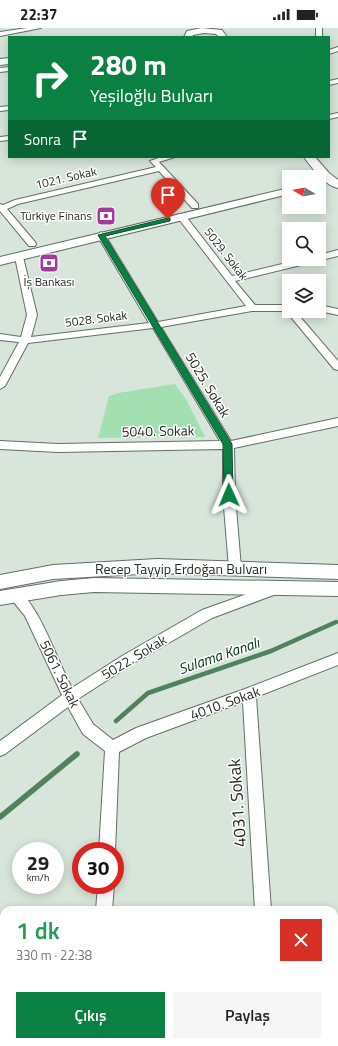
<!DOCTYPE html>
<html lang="tr">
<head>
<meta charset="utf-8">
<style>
  body { margin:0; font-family:"Titillium Web",sans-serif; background:#f6f6f6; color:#222; height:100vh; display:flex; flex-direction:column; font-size:15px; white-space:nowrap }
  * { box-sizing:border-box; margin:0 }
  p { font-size:13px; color:#767676 }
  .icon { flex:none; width:22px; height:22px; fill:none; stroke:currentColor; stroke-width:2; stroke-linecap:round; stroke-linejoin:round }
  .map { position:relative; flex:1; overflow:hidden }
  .panel { position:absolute; left:0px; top:878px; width:338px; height:140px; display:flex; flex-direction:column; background:#fff; border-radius:12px 12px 0 0; box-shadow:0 2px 10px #0003 }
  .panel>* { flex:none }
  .hud { position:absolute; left:8px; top:8px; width:322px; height:122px; border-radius:0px; box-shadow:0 2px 10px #0003; background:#0b8043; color:#fff; overflow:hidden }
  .needle { width:26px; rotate:279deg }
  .buttons { position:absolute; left:282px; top:142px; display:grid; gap:8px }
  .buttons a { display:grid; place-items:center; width:44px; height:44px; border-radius:0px; background:#fff; box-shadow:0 2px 10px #0003; font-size:20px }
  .speed { position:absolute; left:12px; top:814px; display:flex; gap:8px; font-size:20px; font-weight:700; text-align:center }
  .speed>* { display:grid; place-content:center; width:52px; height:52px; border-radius:50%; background:#fff; box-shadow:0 2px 10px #0003; line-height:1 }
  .speed small { font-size:10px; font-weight:400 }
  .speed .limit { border:6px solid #d22; background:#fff; color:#111 }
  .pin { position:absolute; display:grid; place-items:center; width:34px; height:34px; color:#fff; margin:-41px -17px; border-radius:50% 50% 50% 0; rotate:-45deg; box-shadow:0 0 4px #0007 }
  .pin .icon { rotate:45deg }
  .me { position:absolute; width:44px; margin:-22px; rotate:359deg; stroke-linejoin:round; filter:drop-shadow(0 0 3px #0008) }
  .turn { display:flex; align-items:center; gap:14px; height:84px; padding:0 16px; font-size:18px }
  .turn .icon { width:52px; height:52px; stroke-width:2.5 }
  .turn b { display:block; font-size:28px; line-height:34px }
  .then { display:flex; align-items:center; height:38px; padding:0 16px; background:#0003; gap:8px; font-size:15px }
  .round { display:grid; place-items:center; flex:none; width:42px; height:42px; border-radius:0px; background:#f6f6f6 }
  .summary { display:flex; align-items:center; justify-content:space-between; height:68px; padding:0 16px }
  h1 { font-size:24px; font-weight:600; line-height:30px; color:#1e9e55 }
  .primary-button { display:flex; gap:8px; margin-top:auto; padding:8px 16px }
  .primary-button a { flex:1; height:46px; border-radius:0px; background:#0b8043; color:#fff; font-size:16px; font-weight:600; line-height:46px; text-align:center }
  .primary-button a+a { background:#f6f6f6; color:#222 }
  .status { display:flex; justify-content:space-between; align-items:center; height:28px; padding:0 20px; background:#fff; direction:ltr }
  .status svg { height:11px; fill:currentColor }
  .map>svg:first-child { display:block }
</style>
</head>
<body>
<div class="status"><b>22:37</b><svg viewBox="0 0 49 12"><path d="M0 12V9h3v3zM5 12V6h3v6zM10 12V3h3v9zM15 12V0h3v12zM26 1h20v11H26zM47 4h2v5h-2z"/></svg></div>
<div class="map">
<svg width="338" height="1018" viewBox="0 0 338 1018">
  <rect width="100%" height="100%" fill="#d7e5da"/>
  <polygon fill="#a3dfb1" points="175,356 187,373 205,409 98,410 109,368 118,365"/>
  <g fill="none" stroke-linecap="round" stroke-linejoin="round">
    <polyline stroke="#51815d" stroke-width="4.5" points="116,693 148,665 271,623 336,594"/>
    <polyline stroke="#51815d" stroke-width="5.5" points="0,789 77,726"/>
    <defs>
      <g id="minor">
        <polygon points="27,0 41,0 0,8 0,4"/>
        <rect x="316" y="0" width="6" height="9"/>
        <polygon points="338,19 338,23 329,26 329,22"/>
        <polygon points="9,39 9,43 0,44 0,40"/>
        <polygon points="338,51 338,55 329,57 329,53"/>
        <polygon points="9,78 9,82 0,83 0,79"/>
        <polygon points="338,85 338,89 329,91 329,87"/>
        <polygon points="9,108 9,112 0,113 0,109"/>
        <polygon points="161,129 175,129 159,134 198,176 198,180 192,180 159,143 18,176 7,181 35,214 36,216 35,218 29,218 0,183 0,176 3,177 15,172 156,139 150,133"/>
        <polygon points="178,186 184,186 232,248 303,231 319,231 319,227 338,222 338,228 235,253 255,277 289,277 289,283 295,283 338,333 338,342 334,341 286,283 252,283 161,299 231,413 338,390 338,398 234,420 235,467 241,540 239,543 235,545 231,543 229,540 223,467 223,421 58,424 0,421 0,413 58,416 220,413 153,300 28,315 5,358 0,361 0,349 19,314 0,312 0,306 21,309 27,287 15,229 16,227 19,226 23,229 37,287 31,309 149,295 97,207 101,204 105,207 158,294 246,278 178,190"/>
        <polygon points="319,277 338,281 338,287 319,283"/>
        <path d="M275 556 279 557 281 561 279 565 212 590 132 636 78 671 93 696 113 712 136 700 245 661 338 625V637L256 669 271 882H255L243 674 146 710 119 724 115 823H99L105 723 83 706 68 679 5 726 0 728V713L62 667 25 588 8 567 10 563C13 562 15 561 18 563 39 576 59 637 72 660L122 628 202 582Z"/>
        <polygon points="98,857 114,857 112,882 96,882"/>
        <rect x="334" y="917" width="4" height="16"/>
        <rect x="88" y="1014" width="18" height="4"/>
      </g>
      <g id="secondary">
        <polygon points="202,0 222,2 227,9 219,9 216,6 204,5 193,7 192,9 184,9 187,3"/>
        <polygon points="9,30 9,36 0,37 0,31"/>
        <path d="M304 129H315L329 145 338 152V160C324 157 312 140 304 129Z"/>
        <polygon points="289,160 289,166 0,237 0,229"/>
        <polygon points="157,531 338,537 338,551 157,545 53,551 0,561 0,547 53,537"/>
        <polygon points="94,550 338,554 338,568 94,564 61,567 0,577 0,563 61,553"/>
      </g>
    </defs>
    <use href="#minor" stroke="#636f65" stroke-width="2"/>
    <use href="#secondary" stroke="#636f65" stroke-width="2"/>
    <use href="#minor" fill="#fff" fill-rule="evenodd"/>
    <use href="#secondary" fill="#fff" fill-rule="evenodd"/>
  </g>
  <polygon fill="#0b8043" stroke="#07532c" points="168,190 170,190 170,193 105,208 232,416 233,467 229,470 224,467 223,416 98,207"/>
  <defs>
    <symbol id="bank-square" viewBox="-11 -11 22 22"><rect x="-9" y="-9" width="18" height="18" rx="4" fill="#a43a9c" stroke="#fff"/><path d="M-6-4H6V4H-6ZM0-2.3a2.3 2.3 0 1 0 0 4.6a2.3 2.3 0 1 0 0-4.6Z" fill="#fff"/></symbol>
  </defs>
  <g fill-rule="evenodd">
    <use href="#bank-square" x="95" y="177" width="22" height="22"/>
    <use href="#bank-square" x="38" y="224" width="22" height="22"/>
  </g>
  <g text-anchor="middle" stroke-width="3" stroke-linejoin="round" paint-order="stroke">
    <g font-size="12" fill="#262b27" stroke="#fff">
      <text transform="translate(66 150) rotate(-13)" y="4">1021. Sokak</text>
      <text transform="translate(226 226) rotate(52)" y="4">5029. Sokak</text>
      <text transform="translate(96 291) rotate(-7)" y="4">5028. Sokak</text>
    </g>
    <g font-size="12" fill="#262b27" stroke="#fff" text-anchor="end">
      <text x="92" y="192">Türkiye Finans</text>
      <text x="49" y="258" text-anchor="middle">İş Bankası</text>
    </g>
    <g font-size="14" fill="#262b27" stroke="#fff">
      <text transform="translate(208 357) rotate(59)" y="5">5025. Sokak</text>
      <text transform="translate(158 403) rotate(-1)" y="5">5040. Sokak</text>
      <text x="181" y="546">Recep Tayyip Erdoğan Bulvarı</text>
      <text transform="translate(134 629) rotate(-31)" y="5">5022. Sokak</text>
      <text transform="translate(60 646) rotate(64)" y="5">5061. Sokak</text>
      <text transform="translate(225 675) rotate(-20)" y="5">4010. Sokak</text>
    </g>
    <g font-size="15" font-style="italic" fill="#003616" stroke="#fff">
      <text transform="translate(219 628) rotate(-19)" y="5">Sulama Kanalı</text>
    </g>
    <g font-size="17" fill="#262b27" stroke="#fff">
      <text transform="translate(237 775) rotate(-94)" y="6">4031. Sokak</text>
    </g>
  </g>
</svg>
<div class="buttons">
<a><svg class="needle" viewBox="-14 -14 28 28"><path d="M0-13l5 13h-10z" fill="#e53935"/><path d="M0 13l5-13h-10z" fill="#767676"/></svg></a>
<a><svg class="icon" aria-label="search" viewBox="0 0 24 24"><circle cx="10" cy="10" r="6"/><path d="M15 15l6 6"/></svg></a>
<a><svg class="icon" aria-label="layers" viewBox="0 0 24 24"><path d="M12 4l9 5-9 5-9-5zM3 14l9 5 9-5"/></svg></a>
</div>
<div class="speed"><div>29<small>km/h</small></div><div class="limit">30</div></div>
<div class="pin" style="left:168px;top:191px;background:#d93025"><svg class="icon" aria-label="arrive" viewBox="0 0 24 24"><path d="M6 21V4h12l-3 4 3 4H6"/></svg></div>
<svg class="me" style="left:229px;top:467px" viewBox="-20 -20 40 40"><path d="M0-17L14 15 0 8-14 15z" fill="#0b8043" stroke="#fff" stroke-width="4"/></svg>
<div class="hud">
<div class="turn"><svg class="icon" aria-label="right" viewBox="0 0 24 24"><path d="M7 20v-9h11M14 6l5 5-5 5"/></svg><div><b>280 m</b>Yeşiloğlu Bulvarı</div></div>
<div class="then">Sonra<svg class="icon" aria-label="arrive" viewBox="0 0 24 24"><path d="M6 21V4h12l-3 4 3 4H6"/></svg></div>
</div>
<section class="panel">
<div class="summary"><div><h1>1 dk</h1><p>330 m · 22:38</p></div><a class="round" style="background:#d93025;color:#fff"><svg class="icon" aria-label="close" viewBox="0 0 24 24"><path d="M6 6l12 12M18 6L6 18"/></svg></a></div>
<div class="primary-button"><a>Çıkış</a><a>Paylaş</a></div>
</section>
</div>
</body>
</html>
